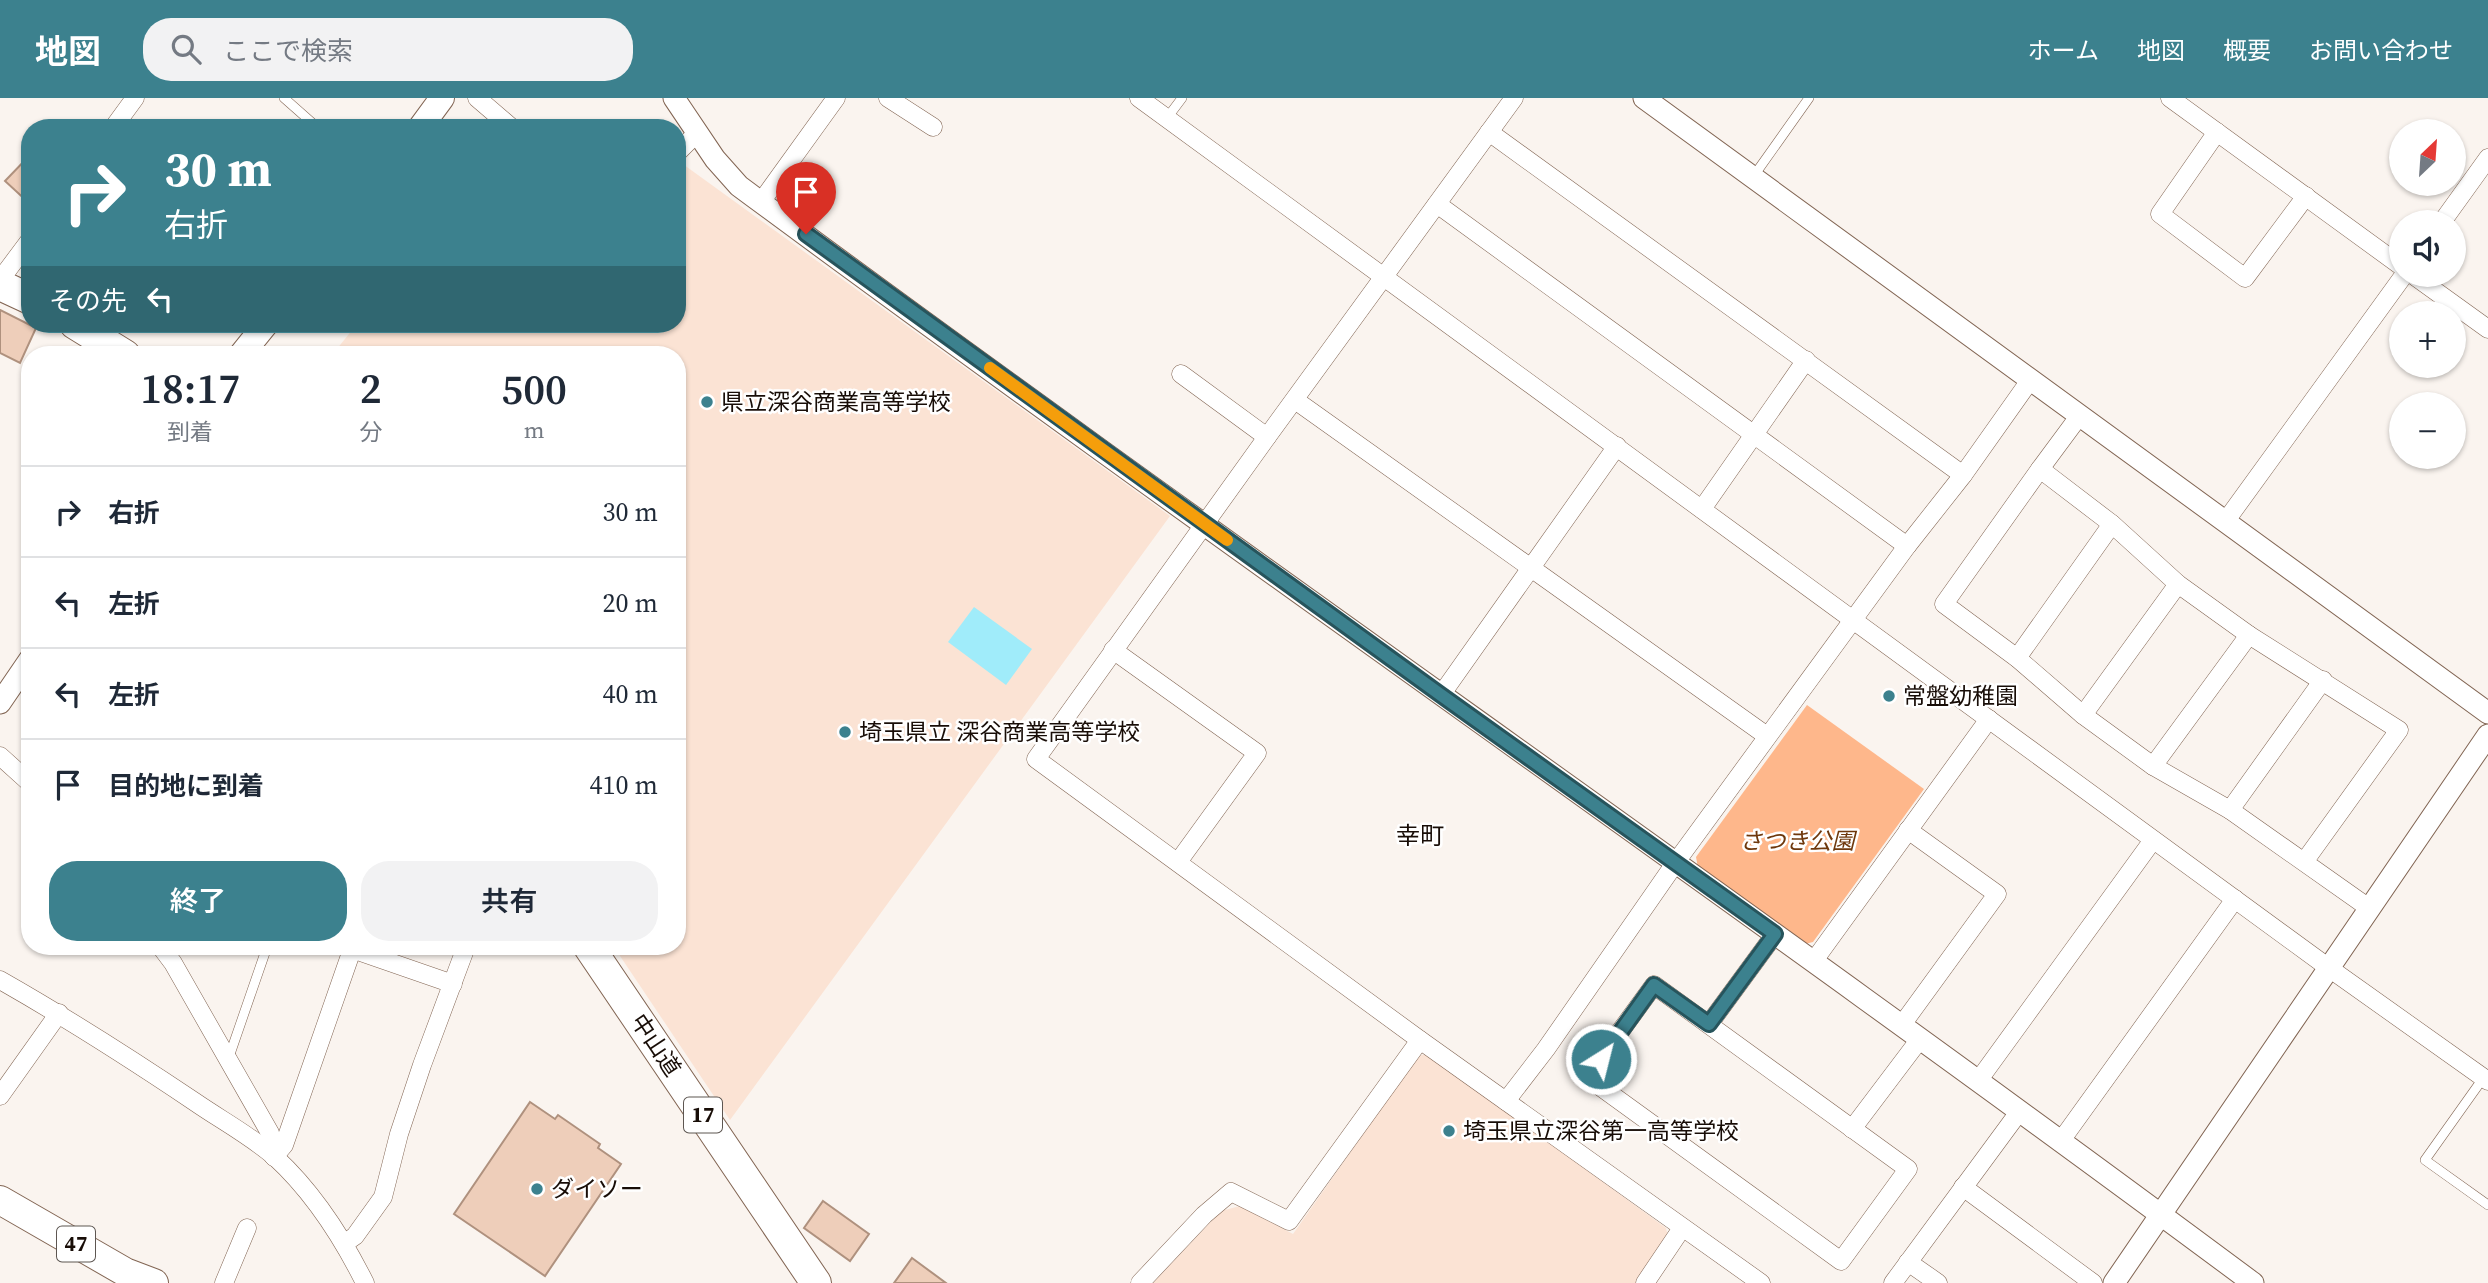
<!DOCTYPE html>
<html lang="ja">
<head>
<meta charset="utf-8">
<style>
  body { margin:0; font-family:"Source Serif 4","Noto Sans JP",serif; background:#f2f2f3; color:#1f2937; height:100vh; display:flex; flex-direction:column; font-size:26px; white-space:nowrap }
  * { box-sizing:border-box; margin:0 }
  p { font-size:23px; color:#747a83 }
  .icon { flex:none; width:38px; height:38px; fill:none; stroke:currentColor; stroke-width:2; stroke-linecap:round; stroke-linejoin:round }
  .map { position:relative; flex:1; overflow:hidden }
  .sheet { position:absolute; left:21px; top:248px; width:665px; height:609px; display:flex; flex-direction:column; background:#fff; border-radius:28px; box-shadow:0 2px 5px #0004 }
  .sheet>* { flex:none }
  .hud { position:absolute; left:21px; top:21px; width:665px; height:214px; border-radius:28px; box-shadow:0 2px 5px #0004; background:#3c818e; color:#fff; overflow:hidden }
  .needle { width:46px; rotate:25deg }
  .buttons { position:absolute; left:2389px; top:21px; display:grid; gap:14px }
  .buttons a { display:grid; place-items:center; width:77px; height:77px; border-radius:50%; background:#fff; box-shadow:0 2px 5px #0004; font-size:35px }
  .pin { position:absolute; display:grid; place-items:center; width:60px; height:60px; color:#fff; margin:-72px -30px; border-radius:50% 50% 50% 0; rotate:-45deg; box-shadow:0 0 7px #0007 }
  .pin .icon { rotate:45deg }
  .me { position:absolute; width:77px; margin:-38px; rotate:36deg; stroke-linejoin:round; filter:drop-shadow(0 0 5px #0008) }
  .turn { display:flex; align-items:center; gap:24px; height:147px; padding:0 28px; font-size:32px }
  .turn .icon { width:91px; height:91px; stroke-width:2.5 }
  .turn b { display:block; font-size:49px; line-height:60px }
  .then { display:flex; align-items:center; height:66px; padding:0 28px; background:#0003; gap:14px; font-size:26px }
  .eta { display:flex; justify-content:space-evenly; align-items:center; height:119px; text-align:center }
  .eta b { font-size:42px; font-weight:600; line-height:49px }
  .action { display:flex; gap:14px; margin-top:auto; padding:14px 28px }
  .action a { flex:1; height:80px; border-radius:28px; background:#3c818e; color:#fff; font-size:28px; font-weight:600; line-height:80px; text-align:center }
  .action a+a { background:#f2f2f3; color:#1f2937 }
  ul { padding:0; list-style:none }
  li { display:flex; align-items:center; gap:21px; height:91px; padding:0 28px; border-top:2px solid #e0e1e3 }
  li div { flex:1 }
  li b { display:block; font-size:26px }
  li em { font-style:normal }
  header { display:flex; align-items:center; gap:42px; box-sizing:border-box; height:98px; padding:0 35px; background:#3c818e; color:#fff }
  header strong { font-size:33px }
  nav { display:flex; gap:38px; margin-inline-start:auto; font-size:24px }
  .search { width:490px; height:63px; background:#f2f2f3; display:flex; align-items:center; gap:18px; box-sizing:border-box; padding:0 24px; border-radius:28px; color:#747a83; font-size:26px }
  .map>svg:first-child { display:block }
</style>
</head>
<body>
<header>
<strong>地図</strong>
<div class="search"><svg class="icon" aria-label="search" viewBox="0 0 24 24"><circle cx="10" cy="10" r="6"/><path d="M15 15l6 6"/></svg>ここで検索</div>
<nav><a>ホーム</a><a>地図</a><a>概要</a><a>お問い合わせ</a></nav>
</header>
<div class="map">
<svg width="2488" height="1185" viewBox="0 0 2488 1185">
  <rect width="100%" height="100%" fill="#faf4ef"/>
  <g fill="#fbe3d4">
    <polygon points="680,64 1170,418 730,1022 614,849 677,849 677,257 332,257 357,226 677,226 677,66"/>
    <polygon points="1427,956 1666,1130 1668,1139 1636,1185 1153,1185 1221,1113 1240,1108 1293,1136 1418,958"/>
  </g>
  <polygon fill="#feb78b" points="1807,607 1924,691 1813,844 1805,846 1698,770 1696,759"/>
  <polygon fill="#a0ecfa" points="974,509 1032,551 1006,587 948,544"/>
  <g fill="#eeceba" stroke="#af917e" stroke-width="2">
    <polygon points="30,57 30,106 5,83"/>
    <polygon points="0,212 36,230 20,265 0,255"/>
    <polygon points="530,1004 555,1021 558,1017 600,1046 598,1050 621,1066 545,1178 454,1116"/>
    <polygon points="823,1103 869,1136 850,1163 804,1130"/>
    <polygon points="912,1160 946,1185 894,1185"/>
  </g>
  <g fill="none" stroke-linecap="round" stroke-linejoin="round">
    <defs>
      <g id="service">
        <polyline points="284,0 318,30"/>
        <polyline points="1167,20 1182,0"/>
        <polyline points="1753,79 1809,0"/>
        <polyline points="229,959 267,849"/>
        <polyline points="2484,979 2425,1062 2488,1107"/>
      </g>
      <g id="minor">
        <polyline points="477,0 512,30"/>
        <polyline points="888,0 933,29"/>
        <polyline points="1139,0 2329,870 2488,983"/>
        <polyline points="1514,0 1267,339 1036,661 1420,942 1761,1185"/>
        <polyline points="2170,0 2401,168"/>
        <polyline points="113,30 135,0"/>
        <polyline points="1489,34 1963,377"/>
        <polyline points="2217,34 2160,116 2245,180 2306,98"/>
        <polyline points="677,55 697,35"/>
        <polyline points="761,104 836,0"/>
        <polyline points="1437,106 1907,448"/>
        <polyline points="2442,124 2488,60"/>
        <polyline points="2413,177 2488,231"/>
        <polyline points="0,182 30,142"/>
        <polyline points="1181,276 1267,339"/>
        <polyline points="1295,302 1767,638"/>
        <polyline points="2040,371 2080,317"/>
        <polyline points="1702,411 1806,262"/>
        <polyline points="2225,424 2404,177"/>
        <polyline points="1113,552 1257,655 1178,764"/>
        <polyline points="2017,560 2112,426"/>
        <polyline points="1441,597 1617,348"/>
        <polyline points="2083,617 2178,486"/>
        <polyline points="0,658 30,685"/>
        <polyline points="2153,668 2249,537"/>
        <polyline points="2230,712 2323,582"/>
        <polyline points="2304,764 2399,632 2249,537 2178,486 2112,426 2040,371 1944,506 2017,560 2083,617 2153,668 2230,712 2369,810"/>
        <polyline points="161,849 173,865 270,1035 274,1059"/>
        <polyline points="352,851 453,886"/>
        <polyline points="1813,864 1989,621"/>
        <path d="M0 882C67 920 131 961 195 1004 221 1022 251 1038 275 1059 313 1094 342 1139 365 1185"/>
        <polygon points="1654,887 1908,1071 1841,1163 1587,979"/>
        <polyline points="1709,926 1775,836"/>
        <polyline points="1901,928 1997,796 1908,732"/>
        <polyline points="1978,983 2153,742"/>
        <polyline points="0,998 59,915"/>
        <polyline points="1506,1003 1546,951 1676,764 1907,448 1963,377 2031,281"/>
        <polyline points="1852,1031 1920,941"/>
        <polyline points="2060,1044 2235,801"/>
        <polyline points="274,1059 284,1047 353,849"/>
        <polyline points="1963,1089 2093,1185"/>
        <polyline points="345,1145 355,1138 383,1099 399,1036 422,967 466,849"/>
        <polyline points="1908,1164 1938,1185"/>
        <polyline points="224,1185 247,1130"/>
        <polyline points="1140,1185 1204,1117 1231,1094 1289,1123 1420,942"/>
        <polyline points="1645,1185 1682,1130"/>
        <polyline points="1893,1185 2019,1014"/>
      </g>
      <g id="tertiary">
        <path d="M674 0 715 61 739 88C1240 459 1753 813 2253 1185"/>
        <polyline points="1644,0 2488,615"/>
        <polyline points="0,605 30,561"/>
        <polyline points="2114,1185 2488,637"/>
      </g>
      <g id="secondary">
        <polyline points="420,30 442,0"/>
        <polyline points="241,257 266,226"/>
      </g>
      <polyline id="primary" points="0,1102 125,1174 154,1185"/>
      <g id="trunk">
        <polyline points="0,187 30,201"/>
        <polyline points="75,226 125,257"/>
        <polyline points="589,849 816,1185"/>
      </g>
    </defs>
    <use href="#service" stroke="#826553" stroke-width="10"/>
    <use href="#minor" stroke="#826553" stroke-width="19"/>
    <use href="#tertiary" stroke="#826553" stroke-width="23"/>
    <use href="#secondary" stroke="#826553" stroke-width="26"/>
    <use href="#primary" stroke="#826553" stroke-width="30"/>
    <use href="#trunk" stroke="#826553" stroke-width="32"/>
    <use href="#service" stroke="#fff" stroke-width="9"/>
    <use href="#minor" stroke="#fff" stroke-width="18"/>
    <use href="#tertiary" stroke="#fff" stroke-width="21"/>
    <use href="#secondary" stroke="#fff" stroke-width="24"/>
    <use href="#primary" stroke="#fff" stroke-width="28"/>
    <use href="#trunk" stroke="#fff" stroke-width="30"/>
  </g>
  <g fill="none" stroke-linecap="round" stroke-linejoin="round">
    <defs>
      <polyline id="route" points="806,136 1441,597 1775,836 1709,926 1654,887 1601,961"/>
    </defs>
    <use href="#route" stroke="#27545c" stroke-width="18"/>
    <use href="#route" stroke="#3c818e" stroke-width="12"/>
    <polyline stroke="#f59e0b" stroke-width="12" points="990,270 1227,442"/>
  </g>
  <g fill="#3c818e" stroke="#fff" stroke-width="2.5">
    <circle cx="707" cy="304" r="7"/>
    <circle cx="1889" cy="598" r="7"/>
    <circle cx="845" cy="634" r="7"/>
    <circle cx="1449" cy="1033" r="7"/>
    <circle cx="537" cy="1091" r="7"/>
  </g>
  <g text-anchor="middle" stroke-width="5" stroke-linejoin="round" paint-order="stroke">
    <g fill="#fff" stroke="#5d5651" stroke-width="2">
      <rect x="684" y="999.5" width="38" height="35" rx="5"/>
      <rect x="57" y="1128.5" width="38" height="35" rx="5"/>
    </g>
    <g font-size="21" font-weight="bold" fill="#180d07">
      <text x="703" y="1024">17</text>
      <text x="76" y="1153">47</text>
    </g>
    <g font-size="23" fill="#180d07" stroke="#fff" text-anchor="start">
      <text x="721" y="312">県立深谷商業高等学校</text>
      <text x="1903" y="606">常盤幼稚園</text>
      <text x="859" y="642">埼玉県立 深谷商業高等学校</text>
      <text x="1463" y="1041">埼玉県立深谷第一高等学校</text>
      <text x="551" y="1099">ダイソー</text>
    </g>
    <g font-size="23" font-style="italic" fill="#6f380c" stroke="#fff">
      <text x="1797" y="751">さつき公園</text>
    </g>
    <g font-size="23" fill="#180d07" stroke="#fff">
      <text transform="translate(656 947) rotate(56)" y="8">中山道</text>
    </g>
    <g font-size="24" fill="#180d07" stroke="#fff">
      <text x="1420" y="746">幸町</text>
    </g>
  </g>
</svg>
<div class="buttons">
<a><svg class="needle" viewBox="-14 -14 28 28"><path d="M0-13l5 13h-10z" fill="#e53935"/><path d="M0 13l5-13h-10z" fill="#747a83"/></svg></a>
<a><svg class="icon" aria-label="sound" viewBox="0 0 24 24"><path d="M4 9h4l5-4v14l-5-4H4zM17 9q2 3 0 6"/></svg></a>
<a>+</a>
<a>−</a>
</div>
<div class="pin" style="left:806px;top:136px;background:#d93025"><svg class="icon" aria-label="arrive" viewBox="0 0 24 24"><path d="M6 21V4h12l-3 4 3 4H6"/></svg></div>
<svg class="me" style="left:1601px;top:961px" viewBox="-20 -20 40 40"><circle r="17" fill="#3c818e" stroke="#fff" stroke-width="3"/><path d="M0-11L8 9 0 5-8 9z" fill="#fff"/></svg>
<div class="hud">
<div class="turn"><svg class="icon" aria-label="right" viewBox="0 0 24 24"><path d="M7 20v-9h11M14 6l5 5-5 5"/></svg><div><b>30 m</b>右折</div></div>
<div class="then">その先<svg class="icon" aria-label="left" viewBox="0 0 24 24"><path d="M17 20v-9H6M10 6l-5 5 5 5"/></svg></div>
</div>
<section class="sheet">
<div class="eta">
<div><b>18:17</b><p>到着</p></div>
<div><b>2</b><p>分</p></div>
<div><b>500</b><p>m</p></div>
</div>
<ul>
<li><svg class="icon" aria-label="right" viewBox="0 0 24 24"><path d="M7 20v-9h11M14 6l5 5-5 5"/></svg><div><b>右折</b></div><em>30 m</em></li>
<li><svg class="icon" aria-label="left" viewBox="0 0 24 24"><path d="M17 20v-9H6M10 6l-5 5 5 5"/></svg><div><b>左折</b></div><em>20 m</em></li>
<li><svg class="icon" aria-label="left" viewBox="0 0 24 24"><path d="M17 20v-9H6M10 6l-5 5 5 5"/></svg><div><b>左折</b></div><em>40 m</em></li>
<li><svg class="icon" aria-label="arrive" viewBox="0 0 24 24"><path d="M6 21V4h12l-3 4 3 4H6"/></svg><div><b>目的地に到着</b></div><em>410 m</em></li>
</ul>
<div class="action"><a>終了</a><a>共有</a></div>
</section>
</div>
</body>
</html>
